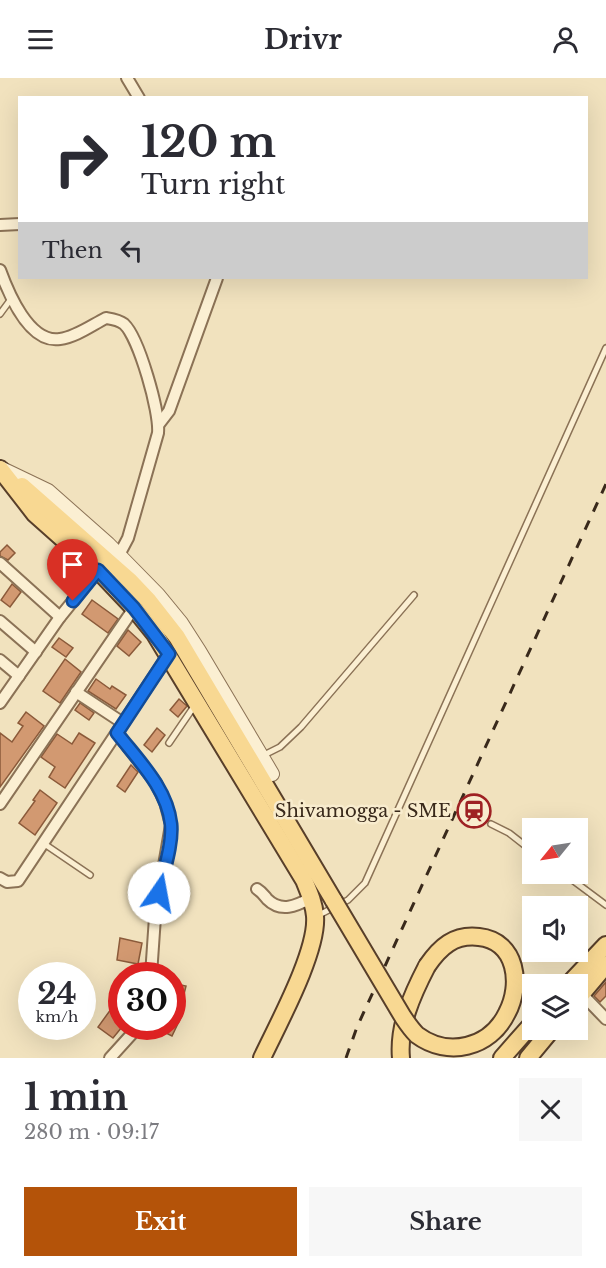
<!DOCTYPE html>
<html lang="en">
<head>
<meta charset="utf-8">
<style>
  body { margin:0; font-family:"Libre Baskerville",serif; background:#f7f7f7; color:#2b2b33; height:100vh; display:flex; flex-direction:column; font-size:22px; white-space:nowrap }
  * { box-sizing:border-box; margin:0 }
  p { font-size:20px; color:#7c7c81 }
  .icon { flex:none; width:33px; height:33px; fill:none; stroke:currentColor; stroke-width:2; stroke-linecap:round; stroke-linejoin:round }
  .map { position:relative; height:980px; overflow:hidden }
  .details { display:flex; flex-direction:column; background:#fff; flex:1 }
  .details>* { flex:none }
  .banner { position:absolute; left:18px; top:18px; width:570px; height:183px; border-radius:0px; box-shadow:0 6px 24px #0002; background:#fff; color:#2b2b33; overflow:hidden }
  .needle { width:39px; rotate:240deg }
  .tools { position:absolute; left:522px; top:740px; display:grid; gap:12px }
  .tools a { display:grid; place-items:center; width:66px; height:66px; border-radius:0px; background:#fff; box-shadow:0 6px 24px #0002; font-size:30px }
  .speed { position:absolute; left:18px; top:884px; display:flex; gap:12px; font-size:30px; font-weight:700; text-align:center }
  .speed>* { display:grid; place-content:center; width:78px; height:78px; border-radius:50%; background:#fff; box-shadow:0 6px 24px #0002; line-height:1 }
  .speed small { font-size:15px; font-weight:400 }
  .speed .limit { border:9px solid #d22; background:#fff; color:#111 }
  .pin { position:absolute; display:grid; place-items:center; width:51px; height:51px; color:#fff; margin:-62px -26px; border-radius:50% 50% 50% 0; rotate:-45deg; box-shadow:0 0 6px #0007 }
  .pin .icon { rotate:45deg }
  .me { position:absolute; width:66px; margin:-33px; rotate:12deg; stroke-linejoin:round; filter:drop-shadow(0 0 4px #0008) }
  .turn { display:flex; align-items:center; gap:21px; height:126px; padding:0 24px; font-size:27px }
  .turn .icon { width:78px; height:78px; stroke-width:2.5 }
  .turn b { display:block; font-size:42px; line-height:51px }
  .then { display:flex; align-items:center; height:57px; padding:0 24px; background:#0003; gap:12px; font-size:22px }
  .round { display:grid; place-items:center; flex:none; width:63px; height:63px; border-radius:0px; background:#f7f7f7 }
  .overview { display:flex; align-items:center; justify-content:space-between; height:102px; padding:0 24px }
  h1 { font-size:36px; font-weight:700; line-height:45px }
  .primary-button { display:flex; gap:12px; margin-top:auto; padding:12px 24px }
  .primary-button a { flex:1; height:69px; border-radius:0px; background:#b45309; color:#fff; font-size:24px; font-weight:700; line-height:69px; text-align:center }
  .primary-button a+a { background:#f7f7f7; color:#2b2b33 }
  header { display:flex; justify-content:space-between; align-items:center; height:78px; padding:0 24px; background:#fff; font-size:27px; font-weight:700 }
  .map>svg:first-child { display:block }
</style>
</head>
<body>
<header><svg class="icon" aria-label="menu" viewBox="0 0 24 24"><path d="M4 6h16M4 12h16M4 18h16"/></svg>Drivr<svg class="icon" aria-label="person" viewBox="0 0 24 24"><circle cx="12" cy="8" r="4"/><path d="M4 21q1-7 8-7t8 7"/></svg></header>
<div class="map">
<svg width="606" height="980" viewBox="0 0 606 980">
  <rect width="100%" height="100%" fill="#f1e2be"/>
  <g fill="#d29971" stroke="#8b5a3a" stroke-width="1.5">
    <polygon points="7,467 15,475 8,482 0,478 0,474"/>
    <polygon points="12,506 21,514 10,529 1,522"/>
    <polygon points="92,522 118,541 108,555 82,536"/>
    <polygon points="128,552 141,564 129,578 117,568"/>
    <polygon points="59,560 73,570 66,579 52,569"/>
    <polygon points="65,581 81,594 60,625 43,613"/>
    <polygon points="96,601 110,611 112,608 126,617 116,631 88,613"/>
    <polygon points="179,621 187,628 178,639 170,632"/>
    <polygon points="80,625 94,635 89,642 75,632"/>
    <polygon points="26,634 44,648 0,709 0,655 12,664 23,648 18,645"/>
    <polygon points="157,650 165,657 152,674 144,667"/>
    <polygon points="79,655 95,665 65,710 49,699 55,689 41,679 57,656 72,666"/>
    <polygon points="131,687 138,694 125,714 117,708"/>
    <polygon points="40,712 57,725 35,757 19,745 35,723 33,722"/>
    <polygon points="120,860 142,865 138,886 117,882"/>
    <polygon points="606,904 606,918 600,924 594,918"/>
    <polygon points="176,906 186,908 179,936 182,937 172,958 152,948 172,948 172,921"/>
    <polygon points="122,916 122,949 113,960 98,949"/>
  </g>
  <g fill="none" stroke-linecap="round" stroke-linejoin="round">
    <defs>
      <g id="service">
        <polyline points="0,236 11,221"/>
        <polyline points="169,665 195,627"/>
        <polyline points="262,678 280,669 301,649 414,517"/>
        <polyline points="491,746 509,755 532,773"/>
        <polyline points="43,765 90,797"/>
        <polyline points="563,795 606,827"/>
        <polyline points="317,838 348,822 365,805 606,270"/>
      </g>
      <g id="minor">
        <polyline points="127,0 139,20"/>
        <polyline points="0,147 20,146"/>
        <path d="M0 192C8 214 29 266 60 261 76 259 92 247 106 240 112 241 119 242 124 246 139 260 160 334 158 355L128 460 119 477"/>
        <polyline points="159,346 169,333 217,200"/>
        <polyline points="0,485 60,539"/>
        <polyline points="0,543 36,574"/>
        <polyline points="0,582 19,598"/>
        <polyline points="76,614 123,645"/>
        <polyline points="0,625 60,539 98,492"/>
        <polyline points="117,655 156,705 165,724 171,747 155,839 151,897"/>
        <polyline points="0,726 134,530"/>
        <polyline points="0,800 7,804 18,803 169,576"/>
        <path d="M257 811C262 814 263 816 267 821 281 835 296 828 311 820"/>
        <polyline points="581,915 606,941"/>
        <polyline points="110,980 139,948"/>
      </g>
      <polyline id="tertiary" points="0,390 48,413 108,466 158,517 181,545 199,573 272,696"/>
      <g id="primary">
        <path d="M0 391 35 436 98 492 134 530 155 556 304 802C309 814 314 825 315 838 318 873 278 946 262 980"/>
        <polyline points="22,408 130,503 148,522 177,559 334,823"/>
        <polyline points="569,906 606,867"/>
        <polyline points="578,920 606,887"/>
        <path d="M401 980C398 948 412 917 427 888"/>
        <polyline points="502,980 532,946"/>
        <polyline points="528,980 552,951"/>
      </g>
    </defs>
    <use href="#service" stroke="#8b7256" stroke-width="8"/>
    <use href="#minor" stroke="#8b7256" stroke-width="14"/>
    <use href="#tertiary" stroke="#8b7256" stroke-width="16"/>
    <use href="#primary" stroke="#583f2a" stroke-width="20"/>
    <use href="#service" stroke="#fbefd2" stroke-width="5"/>
    <use href="#minor" stroke="#fbefd2" stroke-width="10"/>
    <use href="#tertiary" stroke="#fbefd2" stroke-width="14"/>
    <use href="#primary" stroke="#f8d892" stroke-width="16"/>
    <polyline stroke="#39291b" stroke-width="3" stroke-dasharray="10 10" stroke-linecap="butt" points="346,980 357,949 606,406"/>
    <defs>
      <path id="primary-bridge" d="M334 823 403 939C407 945 412 952 417 957 448 980 490 970 507 935 522 907 517 863 479 859 454 856 440 869 427 888"/>
    </defs>
    <use href="#primary-bridge" stroke="#583f2a" stroke-width="20" stroke-linecap="butt"/>
    <use href="#primary-bridge" stroke="#f8d892" stroke-width="16"/>
  </g>
  <g fill="none" stroke-linecap="round" stroke-linejoin="round">
    <defs>
      <path id="route" d="M73 523 98 492 134 530 169 576 117 655C138 682 167 710 171 746 173 766 163 795 159 815"/>
    </defs>
    <use href="#route" stroke="#114b97" stroke-width="15"/>
    <use href="#route" stroke="#1a73e8" stroke-width="10"/>
  </g>
  <defs>
    <symbol id="station-ring" viewBox="-11 -11 22 22"><circle r="9.5" fill="#f8ecce" stroke="#9e2123" stroke-width="1.5"/><path d="M-3-6H3Q5-6 5-4V2Q5 4 3 4L4.5 6H3L1.5 4h-3L-3 6H-4.5L-3 4Q-5 4-5 2V-4Q-5-6-3-6ZM-3.5-4v3h7v-3ZM-3.5 1v1.5H-2V1ZM2 1v1.5H3.5V1Z" fill="#9e2123"/></symbol>
  </defs>
  <g fill-rule="evenodd">
    <use href="#station-ring" x="455" y="714" width="38" height="38"/>
  </g>
  <g text-anchor="middle" stroke-width="5" stroke-linejoin="round" paint-order="stroke">
    <g font-size="18" fill="#39291b" stroke="#f8ecce" text-anchor="end">
      <text x="451" y="739">Shivamogga - SME</text>
    </g>
  </g>
</svg>
<div class="tools">
<a><svg class="needle" viewBox="-14 -14 28 28"><path d="M0-13l5 13h-10z" fill="#e53935"/><path d="M0 13l5-13h-10z" fill="#7c7c81"/></svg></a>
<a><svg class="icon" aria-label="sound" viewBox="0 0 24 24"><path d="M4 9h4l5-4v14l-5-4H4zM17 9q2 3 0 6"/></svg></a>
<a><svg class="icon" aria-label="layers" viewBox="0 0 24 24"><path d="M12 4l9 5-9 5-9-5zM3 14l9 5 9-5"/></svg></a>
</div>
<div class="speed"><div>24<small>km/h</small></div><div class="limit">30</div></div>
<div class="pin" style="left:73px;top:523px;background:#d93025"><svg class="icon" aria-label="arrive" viewBox="0 0 24 24"><path d="M6 21V4h12l-3 4 3 4H6"/></svg></div>
<svg class="me" style="left:159px;top:815px" viewBox="-20 -20 40 40"><circle r="19" fill="#fff"/><path d="M0-13L10 11 0 6-10 11z" fill="#1a73e8"/></svg>
<div class="banner">
<div class="turn"><svg class="icon" aria-label="right" viewBox="0 0 24 24"><path d="M7 20v-9h11M14 6l5 5-5 5"/></svg><div><b>120 m</b>Turn right</div></div>
<div class="then">Then<svg class="icon" aria-label="left" viewBox="0 0 24 24"><path d="M17 20v-9H6M10 6l-5 5 5 5"/></svg></div>
</div>
</div>
<section class="details">
<div class="overview"><div><h1>1 min</h1><p>280 m · 09:17</p></div><a class="round"><svg class="icon" aria-label="close" viewBox="0 0 24 24"><path d="M6 6l12 12M18 6L6 18"/></svg></a></div>
<div class="primary-button"><a>Exit</a><a>Share</a></div>
</section>
</body>
</html>
